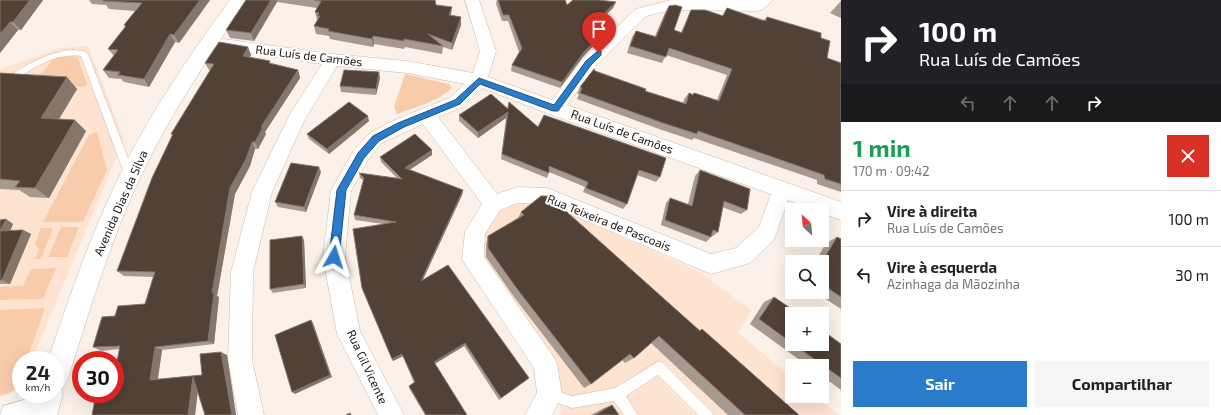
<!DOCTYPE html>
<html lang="pt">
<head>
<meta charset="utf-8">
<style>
  body { margin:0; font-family:"Exo 2",sans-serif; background:#f6f6f6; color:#202124; height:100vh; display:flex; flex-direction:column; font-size:15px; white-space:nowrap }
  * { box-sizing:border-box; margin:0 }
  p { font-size:13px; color:#757577 }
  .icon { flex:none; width:22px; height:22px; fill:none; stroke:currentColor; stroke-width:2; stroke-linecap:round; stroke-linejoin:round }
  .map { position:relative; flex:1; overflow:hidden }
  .panel { display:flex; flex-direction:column; background:#fff; width:380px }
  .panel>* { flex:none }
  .top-card { background:#202124; color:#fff; overflow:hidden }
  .needle { width:26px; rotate:334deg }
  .tools { position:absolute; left:785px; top:203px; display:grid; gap:8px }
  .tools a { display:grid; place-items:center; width:44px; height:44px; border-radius:0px; background:#fff; box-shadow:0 4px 16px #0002; font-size:20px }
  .speed { position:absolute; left:12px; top:351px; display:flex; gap:8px; font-size:20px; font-weight:700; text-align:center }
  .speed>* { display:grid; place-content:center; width:52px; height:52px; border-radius:50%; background:#fff; box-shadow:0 4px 16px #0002; line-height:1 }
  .speed small { font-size:10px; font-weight:400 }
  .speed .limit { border:6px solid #d22; background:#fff; color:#111 }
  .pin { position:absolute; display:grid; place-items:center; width:34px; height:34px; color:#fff; margin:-41px -17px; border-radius:50% 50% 50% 0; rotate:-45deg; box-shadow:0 0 4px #0007 }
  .pin .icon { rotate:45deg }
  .me { position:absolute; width:44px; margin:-22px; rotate:6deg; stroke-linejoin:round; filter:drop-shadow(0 0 3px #0008) }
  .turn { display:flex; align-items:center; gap:14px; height:84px; padding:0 12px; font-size:18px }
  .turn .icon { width:52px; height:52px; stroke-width:2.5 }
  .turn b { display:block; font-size:28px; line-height:34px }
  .lanes { display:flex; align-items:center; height:38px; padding:0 12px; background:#0003; justify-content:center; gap:20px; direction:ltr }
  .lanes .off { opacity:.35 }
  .round { display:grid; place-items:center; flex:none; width:42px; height:42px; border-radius:0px; background:#f6f6f6 }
  .headline { display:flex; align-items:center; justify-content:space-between; height:68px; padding:0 12px }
  h1 { font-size:24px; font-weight:700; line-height:30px; color:#1e9e55 }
  .button { display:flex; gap:8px; margin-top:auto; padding:8px 12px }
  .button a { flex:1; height:46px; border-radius:0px; background:#2a7ccb; color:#fff; font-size:16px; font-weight:700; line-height:46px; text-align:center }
  .button a+a { background:#f6f6f6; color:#202124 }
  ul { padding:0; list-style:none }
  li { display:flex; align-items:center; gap:12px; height:56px; padding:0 12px; border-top:1px solid #e0e0e0 }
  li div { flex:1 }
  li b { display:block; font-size:15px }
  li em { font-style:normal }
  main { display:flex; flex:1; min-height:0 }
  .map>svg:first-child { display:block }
</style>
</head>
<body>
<main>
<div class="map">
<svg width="841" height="415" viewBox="0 0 841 415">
  <rect width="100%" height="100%" fill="#fcf1e8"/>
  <g fill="#fde3d0">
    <polygon points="88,46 124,139 32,360 21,360 20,389 0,394 0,69 60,48"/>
    <polygon points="542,202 698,271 752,310 738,333 792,377 792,396 815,396 839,415 561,415 550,351 479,256 482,235 493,216 514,204"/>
  </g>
  <g fill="#f8ccab">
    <polygon points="73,56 78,58 87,84 84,87 22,84 43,72 53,59 62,57"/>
    <path d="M405 74 449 84 452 88C437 102 415 107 397 114L394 107Z"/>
    <polygon points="97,132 107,170 83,222 43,222 89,135"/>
    <polygon points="61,227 79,227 67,257 48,257"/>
    <polygon points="41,228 53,228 41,259 35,259 39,249 35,244"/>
    <polygon points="56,268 43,299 0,300 0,287 23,286 31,269"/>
    <path d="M45 308 27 360H21C21 381 23 390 0 396V310Z"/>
  </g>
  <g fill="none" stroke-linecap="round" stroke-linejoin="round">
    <defs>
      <g id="lane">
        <path d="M73 50 84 51 88 54 135 176 133 179H127L125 176 81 56C58 53 38 65 19 77 13 81 7 87 0 89V82C23 67 45 52 73 50Z"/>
        <polygon points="659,361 663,363 711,411 713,415 698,415 658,375 626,396 638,415 624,415 614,401 572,408 546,399 544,395 546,391 550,389 572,396 615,388"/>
      </g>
      <g id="street">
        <path d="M465 0H479L496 51 488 77 552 100 583 59 636 9 671 0H773L763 9 758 11 671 10 646 16 595 67 567 105 841 202V220L822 213V210H814L788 200 774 240 750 263 711 274 546 204 517 203 500 210 485 234 484 257 553 356 557 364 562 395 552 415H525L537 393 534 368 462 259 465 232 482 204 423 124 382 143 368 160 351 191 345 257 360 331 404 415H378L337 334 323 257 331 190 354 150 370 133 395 120 451 97 465 84 407 73 337 66 304 121 272 192 253 272 252 360 264 415H238L228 360 231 272 252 192 290 114 322 64 223 49 217 48 215 44 217 40 223 39 333 54 407 61 473 73 480 51ZM482 88 549 114 771 194 759 227 736 248 711 254 547 188 517 187 497 194 438 117 463 107Z"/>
        <polygon points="45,394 54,398 58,407 54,415 0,415 3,406"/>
      </g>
      <path id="secondary" d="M230 0H246C209 58 170 114 141 176 110 241 90 310 68 378L64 387 61 389 63 394 57 415H29L35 394H55V360H48C69 298 90 236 119 177 149 114 189 56 230 0Z"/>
    </defs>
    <use href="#lane" stroke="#cbb8ab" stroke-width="1"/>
    <use href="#street" stroke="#cbb8ab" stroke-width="1"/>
    <use href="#secondary" stroke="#cbb8ab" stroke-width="1"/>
    <use href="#lane" fill="#fff" fill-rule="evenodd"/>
    <use href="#street" fill="#fff" fill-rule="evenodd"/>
    <use href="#secondary" fill="#fff" fill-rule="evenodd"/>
  </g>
  <g fill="#a6998f">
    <polygon points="0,0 43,0 21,30 18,30 0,53"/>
    <polygon points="89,0 210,0 179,43 175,42 149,87 124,82 121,79 109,78 103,70 114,56 108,49 125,27 124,25 135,11 109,9 106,5 92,4"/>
    <polygon points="246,0 435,0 436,5 451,15 461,25 452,50 443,47 442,54 405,47 404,49 374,44 373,47 330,39 329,36 316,34 314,26 318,20 317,20 315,12 317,8 277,2 254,41 230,38 226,30"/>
    <polygon points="497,0 565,0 567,5 613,8 588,33 599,40 582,58 560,88 511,71 512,65 519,52 508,21 502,21 496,4"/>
    <polygon points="841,1 841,18 830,13"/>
    <polygon points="669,6 674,30 681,32 688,17 691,10 722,16 727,8 764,20 767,17 821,38 827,58 841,63 841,192 817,184 817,180 694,138 692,140 659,129 577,99 579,94 577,94 580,87 595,71 645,91 683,104 684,99 689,93 692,94 694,93 717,100 727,75 666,55 662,63 627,53 632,37 636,31 655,36 665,13"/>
    <polygon points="251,55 250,57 271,64 298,70 300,78 265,132 266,134 258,149 255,149 250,166 235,194 217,296 219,297 214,344 162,350 158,379 202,375 227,355 236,415 205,415 198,391 195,415 92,415 115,394 119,349 101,351 93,347 115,316 145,304 153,277 124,276 117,271 172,136 171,134 211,70 209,70 205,63"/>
    <polygon points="0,73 77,89 59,119 86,131 49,198 30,197 19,190 0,189"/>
    <polygon points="380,78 376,95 341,92 340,86"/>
    <polygon points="509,102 538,127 660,177 656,182 637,175 627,204 623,209 583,192 585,187 549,172 547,178 501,159 506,118 478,138 459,121 459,115 507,108"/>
    <polygon points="369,121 329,154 309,139 307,134"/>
    <polygon points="432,155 409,170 463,190 462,195 423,279 529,378 499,400 464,346 434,364 467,415 425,415 409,388 409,386 414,383 403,356 393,361 362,288 383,224 355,220 354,215 364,181 360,178 359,173 397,178 381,162 380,157"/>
    <polygon points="700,170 747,210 741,214 722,207 718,232 713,236 711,236 711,237 706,242 661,225 666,203 670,198 688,204 695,176"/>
    <polygon points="321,172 306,212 278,207 275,202"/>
    <polygon points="521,212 700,330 702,329 799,415 728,415 651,343 634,358 625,363 622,360 591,384 584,388 514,297 486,257 486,245 488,236 518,218"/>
    <polygon points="6,219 13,224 10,231 23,230 31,234 10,284 0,284 0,220"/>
    <polygon points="837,237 841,239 841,309 815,292 822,292 822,262 815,262 826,243"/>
    <polygon points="304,240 306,288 273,293 270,289"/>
    <polygon points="774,297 792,314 792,344 841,344 841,390 822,376 822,366 808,366 750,324 764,302"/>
    <polygon points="612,405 619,415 591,415 604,408"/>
  </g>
  <g fill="#84766b">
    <polygon points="30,0 43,0 21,30 13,22"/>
    <polygon points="200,0 210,0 179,43 174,35"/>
    <polygon points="271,0 277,0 277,2 254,41 251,33"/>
    <polygon points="616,2 613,8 582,38 584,32"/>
    <polygon points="452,7 451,15 449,15"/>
    <polygon points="461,17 461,25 452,50 452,43"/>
    <polygon points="10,22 18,30 0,53 0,34"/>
    <polygon points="170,34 175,42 149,87 144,79"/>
    <polygon points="601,34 599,40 582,58 560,88 562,82 584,52"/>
    <polygon points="373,36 374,44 373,47 372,39"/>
    <polygon points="248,47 251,55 246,63 243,56"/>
    <polygon points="298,70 300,78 265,132 266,134 258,149 255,142 261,127"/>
    <polygon points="379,72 380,78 376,95 376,89"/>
    <polygon points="67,77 77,89 53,129 41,118"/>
    <polygon points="508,112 506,118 478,138 478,132"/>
    <polygon points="368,116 369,121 329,154 327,149"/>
    <polygon points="75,120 86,131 49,198 35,188"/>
    <polygon points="252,142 255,149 250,166 235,194 217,296 219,297 214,344 208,341 212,293 230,188"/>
    <polygon points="432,150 432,155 405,173 405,168"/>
    <polygon points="319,167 321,172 306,212 304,207"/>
    <polygon points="463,190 462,195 421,284 421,281"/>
    <polygon points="6,219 13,224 8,236 0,231"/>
    <polygon points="23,230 31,234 10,284 2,280"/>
    <polygon points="302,236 304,240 306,288 304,284"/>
    <polygon points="311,320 313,323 332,377 295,394 292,392"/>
    <polygon points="465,343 464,346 433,365 434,362"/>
    <polygon points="155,347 162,350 157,383 150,380"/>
    <polygon points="221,352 227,355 236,415 232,415"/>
    <polygon points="402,354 403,356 393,361 392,359"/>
    <polygon points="193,377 199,379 195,415 188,415"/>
  </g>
  <g fill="#514136" stroke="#84766b">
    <polygon points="0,0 30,0 13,22 10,22 0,34"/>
    <polygon points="104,0 200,0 174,35 170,34 144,79 118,75 120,72 103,70 118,50 108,49 126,26 124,25 142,3 103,1"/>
    <polygon points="246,0 271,0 251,33 226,30"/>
    <polygon points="314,0 435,0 436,5 452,7 449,15 461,17 452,43 428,34 443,46 404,39 404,41 373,36 372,39 328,31 329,29 314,26 320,16 317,16 319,13 315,12 321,1"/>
    <polygon points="498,0 565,0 567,5 573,0 598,0 616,2 584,32 601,34 584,52 562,82 512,65 522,48 509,15 503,15"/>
    <polygon points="675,5 682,7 674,30 682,33 691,10 705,10 723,16 727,8 761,20 766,21 767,17 821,33 821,38 830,41 827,58 841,63 841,184 825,179 824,175 698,131 697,134 663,123 580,93 582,88 580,87 594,69 595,71 646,89 645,91 686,104 689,93 693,95 694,93 719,101 732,69 669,48 666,57 630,46 636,31 656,37 669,6"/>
    <polygon points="219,42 248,47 243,56 270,61 269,63 298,70 261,127 263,127 255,142 252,142 246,159 230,188 212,293 214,293 208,341 155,347 150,380 202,375 200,354 221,352 232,415 205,415 193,377 188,415 92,415 96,394 115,394 115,372 120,346 93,347 102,317 115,316 118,306 145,304 155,272 117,271 152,178 173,134 171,134 214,64 205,63"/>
    <polygon points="344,70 379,72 376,89 340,86"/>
    <polygon points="0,73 67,77 41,118 75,120 35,188 15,187 20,181 0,179"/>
    <polygon points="491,94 508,109 509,102 538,127 544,115 666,158 660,177 639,170 627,204 586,188 588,182 549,166 549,173 502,154 508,112 478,132 459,115"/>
    <polygon points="349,102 368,116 327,149 307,134"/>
    <polygon points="415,134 432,150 405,168 463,190 421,281 448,265 529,378 501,398 465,343 434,362 467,415 426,415 409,386 415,382 402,354 392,359 362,288 353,229 396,222 354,215 364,178 359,173 402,179 380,157"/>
    <polygon points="291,163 319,167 304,207 275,202"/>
    <polygon points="700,170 750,189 747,210 724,201 718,232 713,230 711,237 665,220 670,198 692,206"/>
    <polygon points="541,196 549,196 700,331 702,329 799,415 745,415 659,336 634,358 630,354 591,384 518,290 488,248 488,236 524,215 521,212"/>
    <polygon points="6,219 0,231 23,230 2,280 0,280 0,220"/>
    <polygon points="302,236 304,284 270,289 270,240"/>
    <polygon points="837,237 841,239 841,297 822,284 822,262"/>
    <polygon points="774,297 799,314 792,314 792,343 759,319"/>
    <polygon points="311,320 330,375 292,392 275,335"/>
    <polygon points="822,330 841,344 841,378 793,344 822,344"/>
    <polygon points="612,405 619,415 595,415"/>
    <polygon points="350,413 351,415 346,415"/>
  </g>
  <polygon fill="#2a7ccb" stroke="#1b5184" points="599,50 601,51 601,55 591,65 558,111 553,111 480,84 460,104 404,127 379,141 364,158 346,190 339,257 338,260 331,260 329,257 337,190 358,153 373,136 398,123 455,100 479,78 554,105 586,61"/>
  <g text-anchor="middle" stroke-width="4" stroke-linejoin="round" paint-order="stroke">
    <g font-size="12" fill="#1c1510" stroke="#fff">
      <text transform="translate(309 56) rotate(7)" y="4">Rua Luís de Camões</text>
      <text transform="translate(622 132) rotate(20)" y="4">Rua Luís de Camões</text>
      <text transform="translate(121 203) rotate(-66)" y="4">Avenida Dias da Silva</text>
      <text transform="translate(609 223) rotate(22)" y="4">Rua Teixeira de Pascoais</text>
      <text transform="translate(367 367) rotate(65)" y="4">Rua Gil Vicente</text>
    </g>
  </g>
</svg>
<div class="tools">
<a><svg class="needle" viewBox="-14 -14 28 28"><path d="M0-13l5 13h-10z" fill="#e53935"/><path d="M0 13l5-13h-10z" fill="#757577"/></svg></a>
<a><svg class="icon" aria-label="search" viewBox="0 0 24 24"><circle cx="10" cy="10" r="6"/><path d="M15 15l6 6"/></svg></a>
<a>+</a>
<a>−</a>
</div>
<div class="speed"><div>24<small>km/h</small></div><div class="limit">30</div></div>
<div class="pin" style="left:599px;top:53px;background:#d93025"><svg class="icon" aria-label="arrive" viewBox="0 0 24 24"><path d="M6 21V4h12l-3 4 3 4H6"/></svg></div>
<svg class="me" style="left:334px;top:257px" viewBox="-20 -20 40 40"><path d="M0-17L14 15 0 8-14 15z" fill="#2a7ccb" stroke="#fff" stroke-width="4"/></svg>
</div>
<section class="panel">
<div class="top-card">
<div class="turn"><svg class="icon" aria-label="right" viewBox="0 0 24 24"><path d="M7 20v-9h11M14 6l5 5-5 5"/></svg><div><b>100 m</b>Rua Luís de Camões</div></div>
<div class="lanes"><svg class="icon off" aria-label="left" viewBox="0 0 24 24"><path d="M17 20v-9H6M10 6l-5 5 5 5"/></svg><svg class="icon off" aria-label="ahead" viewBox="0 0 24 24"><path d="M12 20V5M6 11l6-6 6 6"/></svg><svg class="icon off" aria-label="ahead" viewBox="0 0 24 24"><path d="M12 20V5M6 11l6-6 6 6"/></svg><svg class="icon" aria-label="right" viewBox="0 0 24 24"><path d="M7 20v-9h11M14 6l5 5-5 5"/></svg></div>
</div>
<div class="headline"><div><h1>1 min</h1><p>170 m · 09:42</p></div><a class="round" style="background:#d93025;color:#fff"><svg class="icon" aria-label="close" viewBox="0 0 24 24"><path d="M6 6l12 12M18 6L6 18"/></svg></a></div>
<ul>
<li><svg class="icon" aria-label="right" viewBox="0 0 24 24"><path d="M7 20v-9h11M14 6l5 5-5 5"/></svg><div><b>Vire à direita</b><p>Rua Luís de Camões</p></div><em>100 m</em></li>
<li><svg class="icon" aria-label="left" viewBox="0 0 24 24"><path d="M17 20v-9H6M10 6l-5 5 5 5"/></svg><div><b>Vire à esquerda</b><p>Azinhaga da Mãozinha</p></div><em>30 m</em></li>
</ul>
<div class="button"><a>Sair</a><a>Compartilhar</a></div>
</section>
</main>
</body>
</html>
